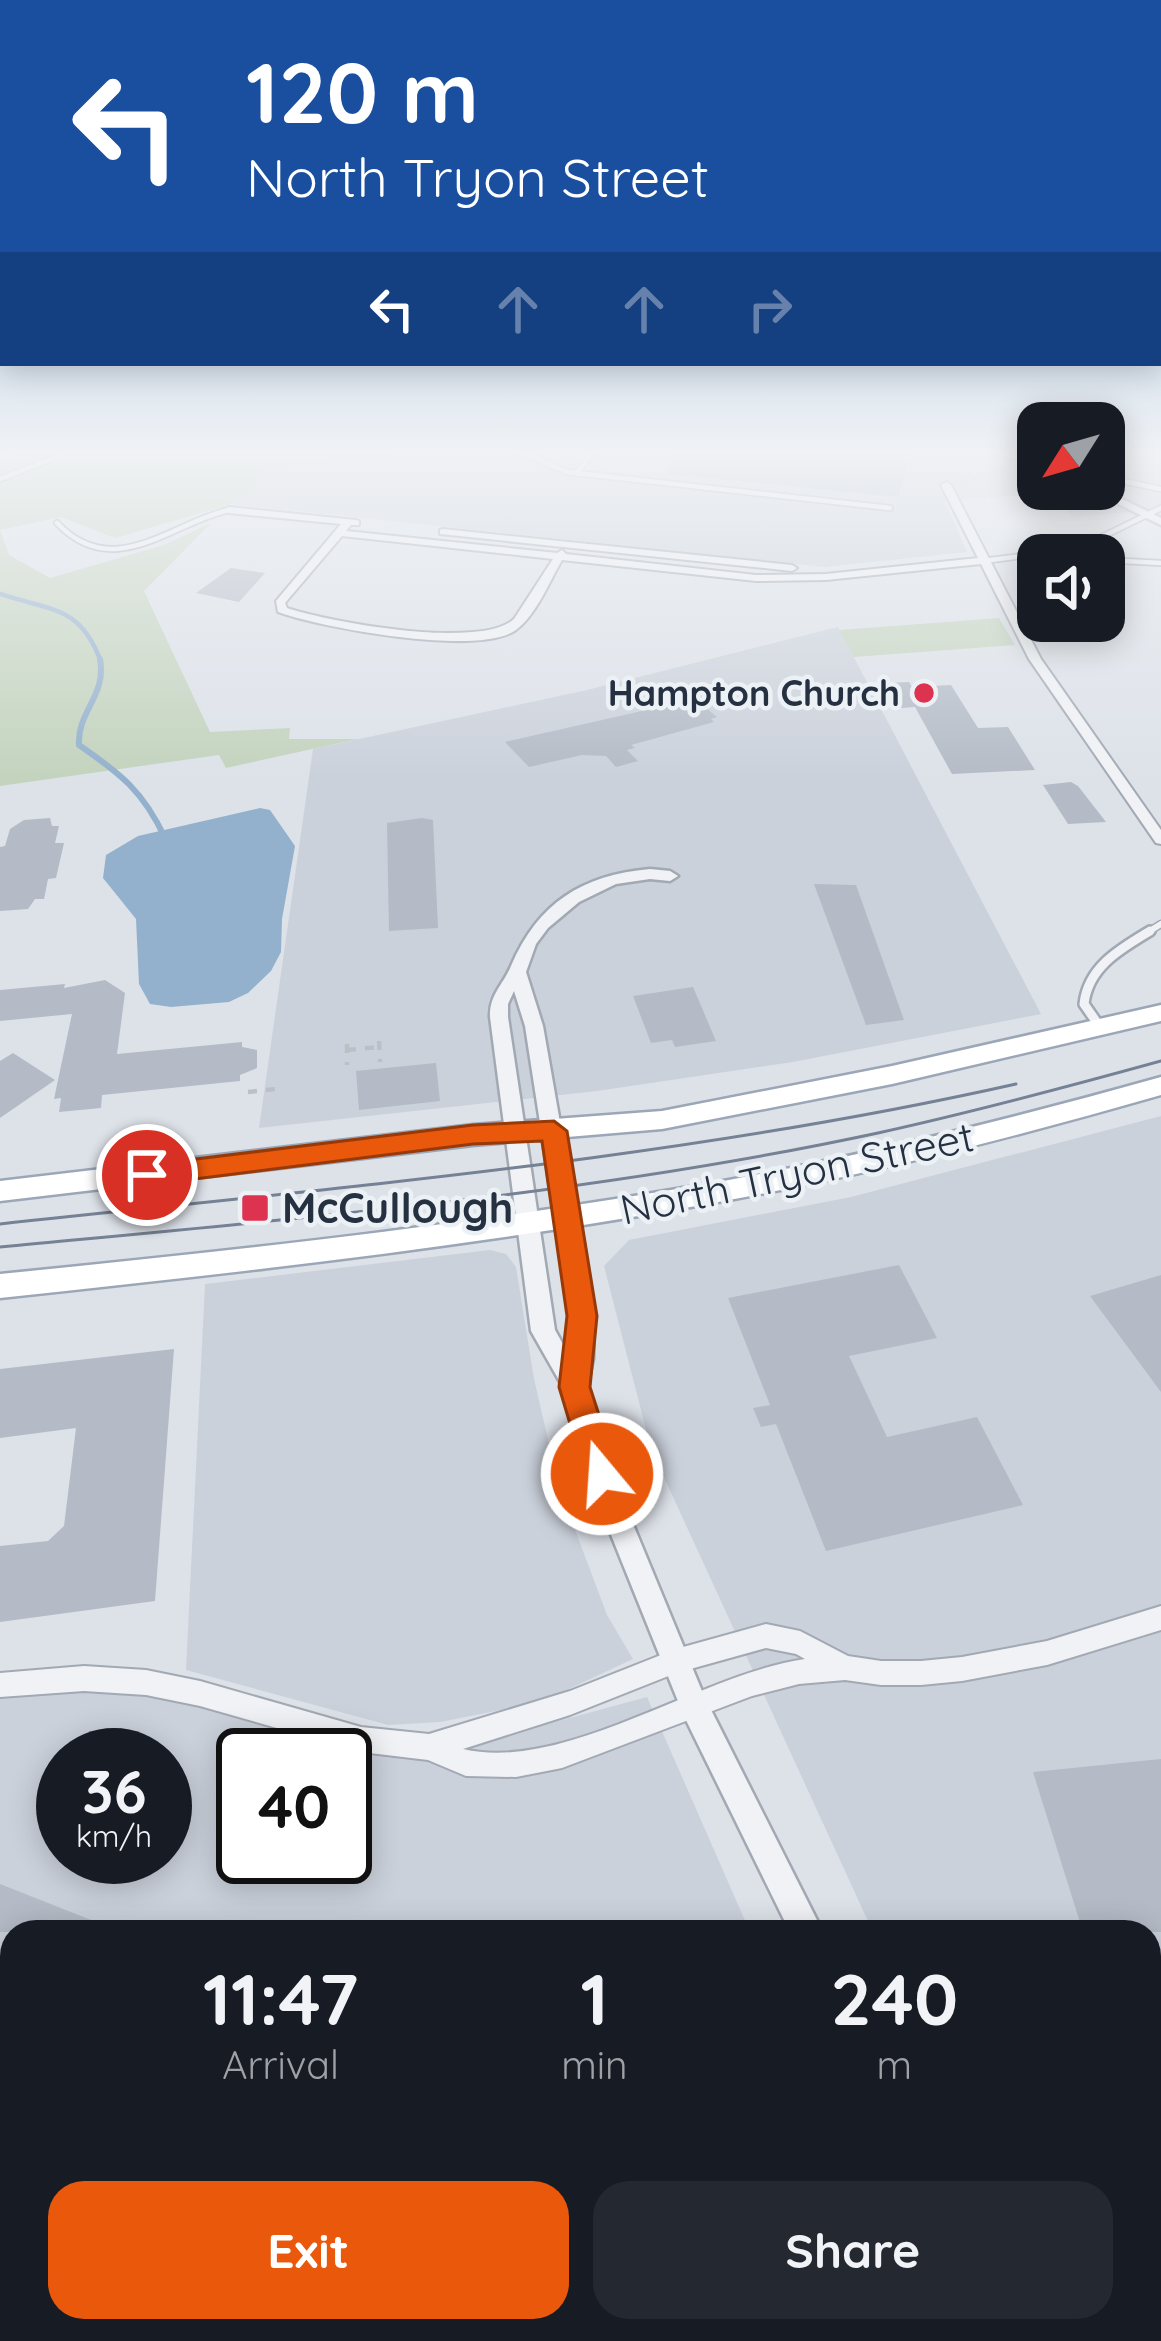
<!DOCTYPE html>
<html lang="en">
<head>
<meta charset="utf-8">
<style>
  body { margin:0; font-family:Quicksand,sans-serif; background:#242831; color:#f1f3f6; height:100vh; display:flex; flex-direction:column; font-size:45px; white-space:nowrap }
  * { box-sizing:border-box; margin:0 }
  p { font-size:39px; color:#9ea1a6 }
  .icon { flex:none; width:66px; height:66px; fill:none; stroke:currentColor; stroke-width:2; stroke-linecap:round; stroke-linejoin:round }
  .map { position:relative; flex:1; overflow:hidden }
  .drawer { position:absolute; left:0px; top:1920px; width:1161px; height:423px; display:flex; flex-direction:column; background:#171b24; border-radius:36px 36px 0 0; box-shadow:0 6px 30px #0003 }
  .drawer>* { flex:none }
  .top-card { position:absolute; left:0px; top:0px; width:1161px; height:366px; box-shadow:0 6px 30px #0003; background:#1a4fa0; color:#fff; overflow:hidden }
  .needle { width:78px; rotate:233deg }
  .buttons { position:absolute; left:1017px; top:402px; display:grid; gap:24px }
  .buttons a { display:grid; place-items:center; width:108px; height:108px; border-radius:24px; background:#171b24; box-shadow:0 6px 30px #0003; font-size:60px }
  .speed { position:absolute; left:36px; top:1728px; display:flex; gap:24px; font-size:60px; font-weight:700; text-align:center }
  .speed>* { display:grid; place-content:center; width:156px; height:156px; border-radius:50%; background:#171b24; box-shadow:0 6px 30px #0003; line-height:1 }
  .speed small { font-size:30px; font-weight:400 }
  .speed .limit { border:6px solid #111; border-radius:18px; background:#fff; color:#111 }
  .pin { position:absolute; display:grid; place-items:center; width:102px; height:102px; color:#fff; margin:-51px; border:6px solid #fff; border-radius:50%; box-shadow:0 3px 12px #0007 }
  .me { position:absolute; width:132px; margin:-66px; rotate:342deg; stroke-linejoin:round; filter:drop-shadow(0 0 9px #0008) }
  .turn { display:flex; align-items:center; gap:42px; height:252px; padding:0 48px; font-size:54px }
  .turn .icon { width:156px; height:156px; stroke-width:2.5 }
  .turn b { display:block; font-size:84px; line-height:102px }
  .lanes { display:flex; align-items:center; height:114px; padding:0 48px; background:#0003; justify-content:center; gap:60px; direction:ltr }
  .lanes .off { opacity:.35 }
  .eta { display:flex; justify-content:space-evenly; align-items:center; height:204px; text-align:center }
  .eta b { font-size:72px; font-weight:700; line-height:84px }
  .cta { display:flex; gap:24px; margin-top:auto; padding:24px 48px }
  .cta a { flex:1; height:138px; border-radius:36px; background:#ea580c; color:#fff; font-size:48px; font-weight:700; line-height:138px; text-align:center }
  .cta a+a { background:#242831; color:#f1f3f6 }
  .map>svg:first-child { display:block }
</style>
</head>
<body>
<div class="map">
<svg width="1161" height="2341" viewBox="0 0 1161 2341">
  <rect width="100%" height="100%" fill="#dde2e9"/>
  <g fill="#cbd1db" fill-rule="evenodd">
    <polygon points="391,452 1038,452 1038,489 1104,489 1104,452 1161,452 1161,514 1152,510 1072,517 1053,493 945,501 967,552 825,567 231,504 268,468 398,459"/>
    <polygon points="838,627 1041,1014 793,1062 597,1091 259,1128 313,749 587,690"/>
    <polygon points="1161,1116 1161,2341 1030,2341 1027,2331 1149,2331 1149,1932 873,1932 651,1449 604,1266 629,1240 851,1197"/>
    <polygon points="490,1250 506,1254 516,1267 534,1379 559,1487 607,1615 633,1659 541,1702 440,1722 388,1725 186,1670 205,1284"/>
    <path d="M104 1677 349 1734 500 1737 647 1697 750 1932H12V2331H909L911 2341H0V1683ZM63 1755H165V1857H63ZM243 1755H345V1857H243Z"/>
  </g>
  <g fill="#c3d3bd">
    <polygon points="18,452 391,452 399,459 268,468 231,504 115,538 61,517 0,530 9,555 50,578 164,545 211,523 144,591 210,732 290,728 289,739 358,739 226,768 219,755 0,786 0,459"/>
    <polygon points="999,618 1015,645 854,657 839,630"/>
  </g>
  <polygon fill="#93b1cd" points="260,808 270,810 295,846 282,919 281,952 271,971 248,993 229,1002 171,1007 150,1004 139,984 136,919 103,878 106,855 138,836"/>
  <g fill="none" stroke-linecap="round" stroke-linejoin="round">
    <path stroke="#93b1cd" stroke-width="4.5" d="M0 594C52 611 81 606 101 662"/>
    <path stroke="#93b1cd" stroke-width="6" d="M100 659C107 696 77 711 79 745 121 774 143 791 165 838"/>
  </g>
  <g fill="#b4bbc6">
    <polygon points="680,452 909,452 899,497 667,474"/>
    <polygon points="231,568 265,573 239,602 196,593"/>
    <polygon points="909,682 912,687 951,685 978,728 1008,727 1035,770 952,774 915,707 901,708 887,683"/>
    <polygon points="695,699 717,717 711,719 714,722 631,745 635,748 627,750 638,761 616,767 606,756 582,755 529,767 505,742"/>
    <polygon points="1071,782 1078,786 1106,822 1068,824 1043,785"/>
    <polygon points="50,818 52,826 59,826 55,843 64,843 56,878 48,879 44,899 35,899 28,909 0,911 0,847 5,846 10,829 24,820"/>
    <polygon points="422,818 433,820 438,928 389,931 387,823"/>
    <polygon points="814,884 856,885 904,1020 866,1025"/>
    <polygon points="105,980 125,993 117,1054 242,1042 242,1047 257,1050 257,1068 240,1075 240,1081 102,1095 101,1108 59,1112 61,1098 54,1099 72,1014 0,1021 0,990 65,984 64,988"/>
    <polygon points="693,987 716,1041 675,1047 672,1040 651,1043 633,996"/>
    <polygon points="13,1053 55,1080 0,1118 0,1061"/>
    <polygon points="436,1063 440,1101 359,1110 356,1071"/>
    <polygon points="899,1265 937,1338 849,1356 887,1437 977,1417 1023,1505 826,1551 776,1424 761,1427 753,1408 770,1405 728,1298"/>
    <polygon points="1161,1275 1161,1392 1090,1296"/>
    <polygon points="174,1349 155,1601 0,1622 0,1546 48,1541 64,1526 76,1428 0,1438 0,1369"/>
    <polygon points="1161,1759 1161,1932 1083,1932 1033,1772"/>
    <polygon points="0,1884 119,1931 119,1932 0,1932"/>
  </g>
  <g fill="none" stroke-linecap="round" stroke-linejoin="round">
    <defs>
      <g id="service-far2">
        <polyline points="521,452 567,472 890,508"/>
        <polyline points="577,473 593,452"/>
        <polyline points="1104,477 1161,489"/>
        <polyline points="0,479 70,452"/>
        <path d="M57 523C114 583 172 522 229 510"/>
        <polyline points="1091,555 1077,549 1161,508"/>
        <polyline points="1104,560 1161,563"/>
        <polyline points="983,561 1077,549"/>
      </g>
      <polyline id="service-far1" points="1145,934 1161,924"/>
      <path id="service" d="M1100 1027 1084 1004C1088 967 1120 949 1150 931"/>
      <g id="minor">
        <path d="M946 482 951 485 1041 659 1161 830V844L1156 843 1029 659 981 564 826 580 756 581 562 560C549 582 537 614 516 630 478 657 322 628 278 612L276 601 341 524 229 513 224 510 229 507 356 520 359 521V525H351L346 531 557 553 562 550 566 554 756 575 826 574 978 558 941 485ZM342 536 553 559 514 619C481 650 329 622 287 608L285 603Z"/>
        <polygon points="443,529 792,565 797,568 792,571 440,534 440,530"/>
        <path d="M1161 1606V1630L1047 1665 962 1681 921 1685H881L845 1680 799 1684 752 1696 562 1768 516 1777 466 1776 428 1760 361 1752 200 1706 146 1695 84 1691 0 1697V1673L84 1666 146 1670 200 1681 361 1727 429 1734 570 1691 676 1649 766 1624 800 1631 848 1656 881 1661H921L962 1657 1047 1641ZM766 1648 796 1654 805 1659C700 1674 565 1773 463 1749L570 1715 676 1673Z"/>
      </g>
      <g id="tertiary">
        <polygon points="990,452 1006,452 1038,461 1038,467"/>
        <polygon points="1088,489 1102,489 1161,518 1161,525"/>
        <path d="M650 869 670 871 678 876 670 881 650 879 616 884 579 902 548 928 536 944 526 972 543 1026 594 1316 593 1359 587 1387 623 1500 704 1696 823 1932H790L684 1716 597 1500 564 1389 531 1331 490 1017C489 995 503 985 511 966 538 903 582 875 650 869ZM514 991 525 1026 570 1316 569 1355 555 1330 508 1017V1004Z"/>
        <polygon points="925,2331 963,2331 966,2341 928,2341"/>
        <polygon points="969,2331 1007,2331 1010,2341 972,2341"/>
      </g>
      <g id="primary">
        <polygon points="1161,1005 1161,1021 892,1084 662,1129 473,1145 0,1201 0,1181 473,1125 662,1111 892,1066"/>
        <path d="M1161 1077V1095C1018 1136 875 1173 729 1200 488 1245 244 1272 0 1298V1274C244 1250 487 1223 729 1180 875 1153 1018 1117 1161 1077Z"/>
      </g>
    </defs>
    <use href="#service-far2" stroke="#a2a9b3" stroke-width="8"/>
    <use href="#service-far1" stroke="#a2a9b3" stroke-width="9"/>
    <use href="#service" stroke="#a2a9b3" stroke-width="14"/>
    <use href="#minor" stroke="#a2a9b3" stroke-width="4"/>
    <use href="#tertiary" stroke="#a2a9b3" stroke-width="5"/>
    <use href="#primary" stroke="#9ba6b6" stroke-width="5"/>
    <polyline stroke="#bbc0c7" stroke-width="3" stroke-dasharray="4.5 4.5" stroke-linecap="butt" points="963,482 1004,469"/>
    <g stroke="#bbc0c7" stroke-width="4.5" stroke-dasharray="9 9" stroke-linecap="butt">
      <polyline points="379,1041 380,1062"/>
      <polyline points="347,1044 347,1065"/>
      <polyline points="347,1050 379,1047"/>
      <polyline points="248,1092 276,1089"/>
    </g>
    <use href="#service-far2" stroke="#f0f2f6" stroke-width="4.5"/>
    <use href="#service-far1" stroke="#f0f2f6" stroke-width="6"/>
    <use href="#service" stroke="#f0f2f6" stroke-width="9"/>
    <use href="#minor" fill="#f0f2f6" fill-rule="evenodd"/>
    <use href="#tertiary" fill="#f0f2f6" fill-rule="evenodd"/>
    <use href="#primary" fill="#fff" fill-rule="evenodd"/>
    <g stroke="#758194" stroke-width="3">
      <path d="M0 1224C340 1187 682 1159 1016 1084"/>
      <path d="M0 1247C293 1219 589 1195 878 1133 973 1112 1067 1087 1161 1061"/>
    </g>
  </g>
  <linearGradient id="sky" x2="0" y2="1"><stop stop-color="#86b3dd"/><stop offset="0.58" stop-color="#f0f2f5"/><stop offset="1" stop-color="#f0f2f5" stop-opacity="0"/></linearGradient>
  <rect width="1161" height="780" fill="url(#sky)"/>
  <polygon fill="#ea580c" stroke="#983908" stroke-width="3" points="554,1121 567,1131 597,1316 590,1387 618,1474 613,1484 602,1489 590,1484 585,1474 559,1387 567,1316 542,1141 473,1144 147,1185 134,1175 147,1165 473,1125"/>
  <g fill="#dd3350" stroke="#ecf1f6" stroke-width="4.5">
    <circle cx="924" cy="693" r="12"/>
    <rect x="240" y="1193" width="30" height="30" rx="6"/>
  </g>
  <g text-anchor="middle" stroke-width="9" stroke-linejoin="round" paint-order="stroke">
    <g font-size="36" font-weight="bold" fill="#253041" stroke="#ecf1f6" text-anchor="end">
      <text x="900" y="706">Hampton Church</text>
    </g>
    <g font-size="42" fill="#253041" stroke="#ecf1f6">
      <text transform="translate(797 1173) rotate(-12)" y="15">North Tryon Street</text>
    </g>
    <g font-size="42" font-weight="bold" fill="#253041" stroke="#ecf1f6" text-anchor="start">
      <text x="282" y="1223">McCullough</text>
    </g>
  </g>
</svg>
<div class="buttons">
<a><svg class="needle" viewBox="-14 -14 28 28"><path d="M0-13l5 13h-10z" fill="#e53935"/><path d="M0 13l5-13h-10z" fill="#9ea1a6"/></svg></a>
<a><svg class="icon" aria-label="sound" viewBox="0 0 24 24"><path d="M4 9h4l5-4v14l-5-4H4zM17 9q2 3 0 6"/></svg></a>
</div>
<div class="speed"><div>36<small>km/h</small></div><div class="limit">40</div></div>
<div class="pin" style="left:147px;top:1175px;background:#d93025"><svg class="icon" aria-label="arrive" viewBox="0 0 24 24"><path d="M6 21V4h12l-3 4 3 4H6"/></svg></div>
<svg class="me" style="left:602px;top:1474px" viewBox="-20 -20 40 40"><circle r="17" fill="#ea580c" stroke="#fff" stroke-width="3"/><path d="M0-11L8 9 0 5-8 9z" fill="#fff"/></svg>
<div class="top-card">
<div class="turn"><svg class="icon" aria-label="left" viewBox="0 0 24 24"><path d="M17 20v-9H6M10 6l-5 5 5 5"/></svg><div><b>120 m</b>North Tryon Street</div></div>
<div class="lanes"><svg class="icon" aria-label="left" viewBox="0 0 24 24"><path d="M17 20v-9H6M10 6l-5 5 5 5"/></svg><svg class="icon off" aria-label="ahead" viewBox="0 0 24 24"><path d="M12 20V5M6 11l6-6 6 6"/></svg><svg class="icon off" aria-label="ahead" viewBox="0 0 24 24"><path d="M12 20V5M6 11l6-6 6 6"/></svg><svg class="icon off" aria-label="right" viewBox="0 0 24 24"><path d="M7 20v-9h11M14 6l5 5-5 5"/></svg></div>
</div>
<section class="drawer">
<div class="eta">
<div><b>11:47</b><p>Arrival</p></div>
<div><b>1</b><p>min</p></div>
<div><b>240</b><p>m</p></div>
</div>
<div class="cta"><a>Exit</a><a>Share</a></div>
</section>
</div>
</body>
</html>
